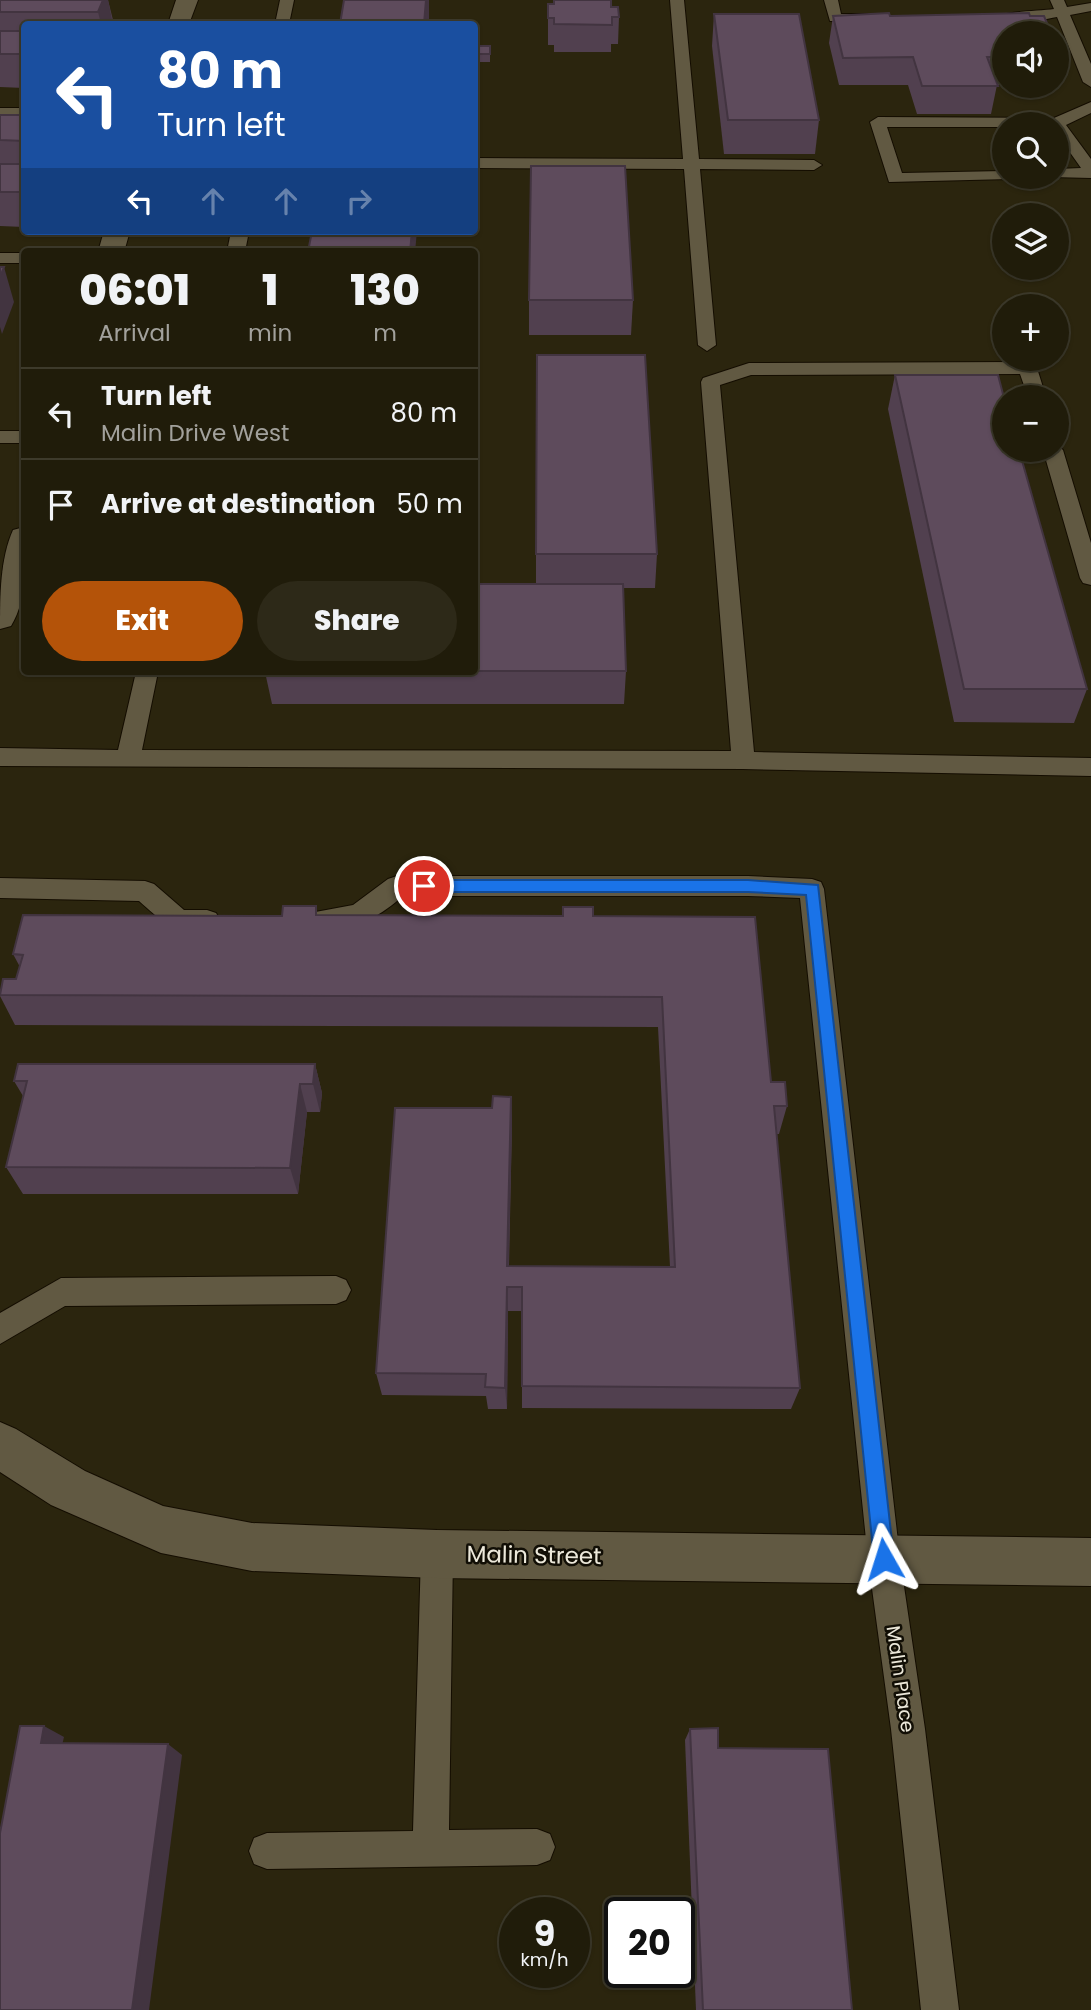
<!DOCTYPE html>
<html lang="en">
<head>
<meta charset="utf-8">
<style>
  body { margin:0; font-family:Poppins,sans-serif; background:#2d2918; color:#f1f3f6; height:100vh; display:flex; flex-direction:column; font-size:26px; white-space:nowrap }
  * { box-sizing:border-box; margin:0 }
  p { font-size:23px; color:#a2a19c }
  .icon { flex:none; width:38px; height:38px; fill:none; stroke:currentColor; stroke-width:2; stroke-linecap:round; stroke-linejoin:round }
  .map { position:relative; flex:1; overflow:hidden }
  .sheet { position:absolute; left:21px; top:248px; width:457px; height:427px; display:flex; flex-direction:column; background:#201c0a; border-radius:7px; box-shadow:0 2px 5px #0004,0 0 0 2px #3d3a2b }
  .sheet>* { flex:none }
  .top-card { position:absolute; left:21px; top:21px; width:457px; height:214px; border-radius:7px; box-shadow:0 2px 5px #0004,0 0 0 2px #3d3a2b; background:#1a4fa0; color:#fff; overflow:hidden }
  .buttons { position:absolute; left:992px; top:21px; display:grid; gap:14px }
  .buttons a { display:grid; place-items:center; width:77px; height:77px; border-radius:50%; background:#201c0a; box-shadow:0 2px 5px #0004,0 0 0 2px #3d3a2b; font-size:35px }
  .speed { position:absolute; left:499px; top:1897px; display:flex; gap:14px; font-size:35px; font-weight:700; text-align:center }
  .speed>* { display:grid; place-content:center; width:91px; height:91px; border-radius:50%; background:#201c0a; box-shadow:0 2px 5px #0004,0 0 0 2px #3d3a2b; line-height:1 }
  .speed small { font-size:18px; font-weight:400 }
  .speed .limit { border:4px solid #111; border-radius:10px; background:#fff; color:#111 }
  .pin { position:absolute; display:grid; place-items:center; width:60px; height:60px; color:#fff; margin:-30px; border:4px solid #fff; border-radius:50%; box-shadow:0 2px 7px #0007 }
  .me { position:absolute; width:77px; margin:-38px; rotate:354deg; stroke-linejoin:round; filter:drop-shadow(0 0 5px #0008) }
  .turn { display:flex; align-items:center; gap:24px; height:147px; padding:0 21px; font-size:32px }
  .turn .icon { width:91px; height:91px; stroke-width:2.5 }
  .turn b { display:block; font-size:49px; line-height:60px }
  .lanes { display:flex; align-items:center; height:66px; padding:0 21px; background:#0003; justify-content:center; gap:35px; direction:ltr }
  .lanes .off { opacity:.35 }
  .eta { display:flex; justify-content:space-evenly; align-items:center; height:119px; text-align:center }
  .eta b { font-size:42px; font-weight:800; line-height:49px }
  .cta { display:flex; gap:14px; margin-top:auto; padding:14px 21px }
  .cta a { flex:1; height:80px; border-radius:42px; background:#b45309; color:#fff; font-size:28px; font-weight:800; line-height:80px; text-align:center }
  .cta a+a { background:#2d2918; color:#f1f3f6 }
  ul { padding:0; list-style:none }
  li { display:flex; align-items:center; gap:21px; height:91px; padding:0 21px; border-top:2px solid #3d3a2b }
  li div { flex:1 }
  li b { display:block; font-size:26px }
  li em { font-style:normal }
  .map>svg:first-child { display:block }
</style>
</head>
<body>
<div class="map">
<svg width="1091" height="2010" viewBox="0 0 1091 2010">
  <rect width="100%" height="100%" fill="#2b250e"/>
  <g fill="none" stroke-linecap="round" stroke-linejoin="round">
    <defs>
      <g id="lane">
        <polygon points="280,0 294,0 289,24 275,24"/>
        <polygon points="670,0 684,0 699,159 814,160 822,165 814,170 700,169 716,345 707,351 698,345 684,169 474,168 474,158 683,159"/>
        <polygon points="824,0 838,0 841,14 868,14 875,18 868,22 830,21"/>
        <path d="M1050 0H1064L1067 7 1091 3V11L1070 15 1091 64V87L1083 82 1057 17C1040 20 1011 29 997 18 1005 11 1040 11 1054 9Z"/>
        <polygon points="1091,102 1091,113 1066,125 1091,159 1091,178 1051,177 1057,177 1057,169 1081,168 1057,134 1057,124 1004,124 1004,127 887,127 902,173 1004,171 1004,177 1012,177 1010,179 889,182 870,122 878,117 1054,118"/>
        <rect x="0" y="108" width="24" height="10"/>
        <polygon points="231,231 249,231 245,252 227,252"/>
        <rect x="0" y="253" width="24" height="10"/>
        <polygon points="1028,362 1037,368 1046,397 1028,397 1020,374 751,375 720,385 754,752 1091,758 1091,776 743,769 0,766 0,748 118,750 136,672 158,672 142,750 731,751 701,382 703,378 749,363"/>
        <rect x="0" y="431" width="24" height="12"/>
        <polygon points="1057,445 1063,450 1091,543 1091,585 1083,583 1080,578 1043,450 1057,450"/>
        <path d="M397 876H748L812 879 821 882 824 889 900 1559 925 1729 959 2010H921L891 1729 868 1559 800 898 748 896H403C378 918 344 938 310 927L306 920 310 913 353 905 388 879Z"/>
        <path d="M0 878 145 881 154 884 184 910H207L216 913 220 920 216 927C179 939 165 924 139 901L0 898Z"/>
        <polygon points="336,1276 346,1280 351,1290 346,1300 336,1304 65,1306 0,1344 0,1313 61,1278"/>
        <polygon points="437,1538 449,1542 453,1554 449,1830 537,1829 550,1834 555,1847 550,1860 537,1865 267,1869 254,1864 249,1851 254,1838 267,1833 413,1831 421,1554 425,1542"/>
      </g>
      <g id="street">
        <polygon points="176,0 198,0 189,24 168,24"/>
        <polygon points="104,231 130,231 124,252 98,252"/>
        <path d="M24 527C27 558 28 598 11 626L0 629C0 596 0 559 13 530Z"/>
        <polygon points="0,1422 16,1429 85,1471 163,1506 252,1523 437,1530 1091,1538 1091,1586 437,1578 252,1571 161,1553 51,1505 0,1472"/>
      </g>
    </defs>
    <use href="#lane" stroke="#140d00" stroke-width="2"/>
    <use href="#street" stroke="#140d00" stroke-width="2"/>
    <use href="#lane" fill="#615942" fill-rule="evenodd"/>
    <use href="#street" fill="#615942" fill-rule="evenodd"/>
  </g>
  <g fill="#51404f">
    <polygon points="0,0 108,0 114,24 24,24 24,88 0,87"/>
    <polygon points="548,4 611,7 619,17 618,44 611,44 611,52 554,52 554,45 548,45"/>
    <polygon points="714,14 819,120 815,154 724,154 712,46"/>
    <polygon points="833,16 890,16 1004,33 1004,85 997,85 991,114 917,114 908,85 839,85 829,43"/>
    <rect x="474" y="46" width="16" height="16"/>
    <polygon points="1057,48 1061,57 1057,72"/>
    <polygon points="0,115 24,115 24,227 0,226"/>
    <polygon points="529,300 633,300 631,335 529,335"/>
    <polygon points="895,375 1087,689 1074,723 954,722 888,409"/>
    <polygon points="536,554 657,554 655,588 623,588 626,671 624,704 272,704 265,672 474,672 474,584 536,584"/>
    <polygon points="563,907 593,916 771,1082 787,1106 779,1134 776,1134 800,1388 791,1409 522,1408 522,1311 508,1311 507,1409 488,1409 486,1396 382,1395 376,1373 492,1108 511,1097 512,1125 509,1266 670,1267 658,1027 15,1025 0,996 0,994 16,979 20,967 13,954 282,916 562,916"/>
    <polygon points="315,1064 322,1093 320,1112 307,1112 298,1194 23,1194 6,1167 23,1096 14,1081"/>
    <polygon points="690,1729 718,1748 852,2010 696,2010 685,1740"/>
  </g>
  <g fill="#423440">
    <polygon points="103,0 108,0 113,24 101,24 98,12"/>
    <polygon points="426,0 429,0 429,24 424,24"/>
    <polygon points="412,231 417,231 415,252 410,252"/>
    <polygon points="4,267 14,302 2,334 0,327 0,277"/>
    <polygon points="315,1064 322,1093 320,1112 313,1084"/>
    <polygon points="300,1084 307,1112 298,1194 290,1168"/>
    <polygon points="511,1097 512,1125 508,1291 507,1266"/>
    <polygon points="507,1287 508,1311 507,1409 505,1388"/>
    <polygon points="44,1726 64,1737 60,1754 41,1743"/>
    <polygon points="168,1744 182,1755 149,2010 132,2010"/>
  </g>
  <g fill="#5e4b5c" stroke="#423440" stroke-width="2">
    <polygon points="0,0 103,0 98,12 0,12"/>
    <polygon points="344,0 426,0 424,24 340,24"/>
    <polygon points="554,0 611,0 611,7 618,7 619,17 612,17 612,25 554,24 554,18 548,18 548,4 554,4"/>
    <polygon points="889,13 890,16 1029,13 1030,16 1044,16 1051,33 1004,33 1004,57 987,57 998,86 922,86 913,57 843,58 833,16"/>
    <polygon points="714,14 799,14 819,120 728,120"/>
    <rect x="0" y="31" width="24" height="23"/>
    <rect x="474" y="46" width="16" height="8"/>
    <polygon points="1057,48 1061,57 1057,57"/>
    <polygon points="0,115 24,115 24,141 0,140"/>
    <rect x="0" y="164" width="24" height="28"/>
    <polygon points="531,166 625,166 633,300 529,300"/>
    <polygon points="312,231 412,231 410,252 308,252"/>
    <polygon points="0,267 4,267 0,277"/>
    <polygon points="537,355 645,355 657,554 536,554"/>
    <polygon points="895,375 998,375 1004,398 1004,450 1019,450 1087,689 964,689"/>
    <polygon points="474,584 623,584 626,671 474,671"/>
    <polygon points="283,906 316,906 316,915 563,916 563,907 593,907 593,916 755,917 771,1082 785,1082 787,1106 774,1106 800,1388 522,1386 522,1287 507,1287 505,1388 485,1387 486,1374 376,1373 395,1108 492,1108 493,1096 511,1097 507,1266 675,1267 662,997 0,995 3,979 16,979 23,955 13,954 23,915 282,916"/>
    <polygon points="18,1064 315,1064 313,1084 300,1084 290,1168 6,1167 27,1081 14,1081"/>
    <polygon points="20,1726 44,1726 41,1743 168,1744 132,2010 0,2010 0,1833"/>
    <polygon points="718,1728 718,1748 828,1749 852,2010 703,2010 690,1729"/>
  </g>
  <polygon fill="#1a73e8" stroke="#114b97" stroke-width="2" points="424,880 748,880 818,885 894,1559 891,1566 884,1569 877,1566 874,1559 806,895 748,892 424,892 417,886"/>
  <g text-anchor="middle" stroke-width="5" stroke-linejoin="round" paint-order="stroke">
    <g font-size="19" fill="#ece8da" stroke="#110e05">
      <text transform="translate(901 1679) rotate(82)" y="7">Malin Place</text>
    </g>
    <g font-size="23" fill="#ece8da" stroke="#110e05">
      <text transform="translate(534 1555) rotate(1)" y="8">Malin Street</text>
    </g>
  </g>
</svg>
<div class="buttons">
<a><svg class="icon" aria-label="sound" viewBox="0 0 24 24"><path d="M4 9h4l5-4v14l-5-4H4zM17 9q2 3 0 6"/></svg></a>
<a><svg class="icon" aria-label="search" viewBox="0 0 24 24"><circle cx="10" cy="10" r="6"/><path d="M15 15l6 6"/></svg></a>
<a><svg class="icon" aria-label="layers" viewBox="0 0 24 24"><path d="M12 4l9 5-9 5-9-5zM3 14l9 5 9-5"/></svg></a>
<a>+</a>
<a>−</a>
</div>
<div class="speed"><div>9<small>km/h</small></div><div class="limit">20</div></div>
<div class="pin" style="left:424px;top:886px;background:#d93025"><svg class="icon" aria-label="arrive" viewBox="0 0 24 24"><path d="M6 21V4h12l-3 4 3 4H6"/></svg></div>
<svg class="me" style="left:884px;top:1559px" viewBox="-20 -20 40 40"><path d="M0-17L14 15 0 8-14 15z" fill="#1a73e8" stroke="#fff" stroke-width="4"/></svg>
<div class="top-card">
<div class="turn"><svg class="icon" aria-label="left" viewBox="0 0 24 24"><path d="M17 20v-9H6M10 6l-5 5 5 5"/></svg><div><b>80 m</b>Turn left</div></div>
<div class="lanes"><svg class="icon" aria-label="left" viewBox="0 0 24 24"><path d="M17 20v-9H6M10 6l-5 5 5 5"/></svg><svg class="icon off" aria-label="ahead" viewBox="0 0 24 24"><path d="M12 20V5M6 11l6-6 6 6"/></svg><svg class="icon off" aria-label="ahead" viewBox="0 0 24 24"><path d="M12 20V5M6 11l6-6 6 6"/></svg><svg class="icon off" aria-label="right" viewBox="0 0 24 24"><path d="M7 20v-9h11M14 6l5 5-5 5"/></svg></div>
</div>
<section class="sheet">
<div class="eta">
<div><b>06:01</b><p>Arrival</p></div>
<div><b>1</b><p>min</p></div>
<div><b>130</b><p>m</p></div>
</div>
<ul>
<li><svg class="icon" aria-label="left" viewBox="0 0 24 24"><path d="M17 20v-9H6M10 6l-5 5 5 5"/></svg><div><b>Turn left</b><p>Malin Drive West</p></div><em>80 m</em></li>
<li><svg class="icon" aria-label="arrive" viewBox="0 0 24 24"><path d="M6 21V4h12l-3 4 3 4H6"/></svg><div><b>Arrive at destination</b></div><em>50 m</em></li>
</ul>
<div class="cta"><a>Exit</a><a>Share</a></div>
</section>
</div>
</body>
</html>
